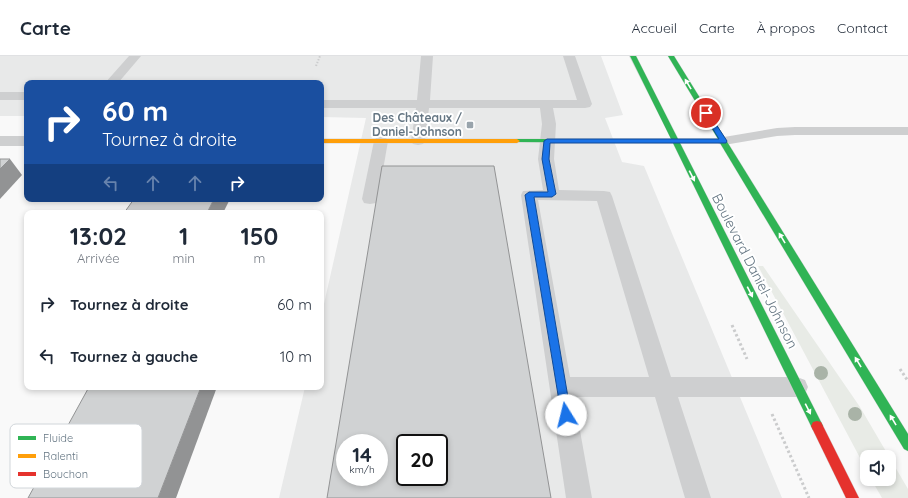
<!DOCTYPE html>
<html lang="fr">
<head>
<meta charset="utf-8">
<style>
  body { margin:0; font-family:Quicksand,sans-serif; background:#f2f2f3; color:#1f2937; height:100vh; display:flex; flex-direction:column; font-size:15px; white-space:nowrap }
  * { box-sizing:border-box; margin:0 }
  p { font-size:13px; color:#747a83 }
  .icon { flex:none; width:22px; height:22px; fill:none; stroke:currentColor; stroke-width:2; stroke-linecap:round; stroke-linejoin:round }
  .map { position:relative; flex:1; overflow:hidden }
  .details { position:absolute; left:24px; top:154px; width:300px; height:180px; display:flex; flex-direction:column; background:#fff; border-radius:8px; box-shadow:0 2px 6px #0003 }
  .details>* { flex:none }
  .top-card { position:absolute; left:24px; top:24px; width:300px; height:122px; border-radius:8px; box-shadow:0 2px 6px #0003; background:#1a4fa0; color:#fff; overflow:hidden }
  .buttons { position:absolute; left:860px; top:394px; display:grid; gap:8px }
  .buttons a { display:grid; place-items:center; width:36px; height:36px; border-radius:8px; background:#fff; box-shadow:0 2px 6px #0003; font-size:20px }
  .speed { position:absolute; left:336px; top:378px; display:flex; gap:8px; font-size:20px; font-weight:700; text-align:center }
  .speed>* { display:grid; place-content:center; width:52px; height:52px; border-radius:50%; background:#fff; box-shadow:0 2px 6px #0003; line-height:1 }
  .speed small { font-size:10px; font-weight:400 }
  .speed .limit { border:2px solid #111; border-radius:6px; background:#fff; color:#111 }
  .pin { position:absolute; display:grid; place-items:center; width:34px; height:34px; color:#fff; margin:-17px; border:2px solid #fff; border-radius:50%; box-shadow:0 1px 4px #0007 }
  .me { position:absolute; width:44px; margin:-22px; rotate:351deg; stroke-linejoin:round; filter:drop-shadow(0 0 3px #0008) }
  .turn { display:flex; align-items:center; gap:14px; height:84px; padding:0 12px; font-size:18px }
  .turn .icon { width:52px; height:52px; stroke-width:2.5 }
  .turn b { display:block; font-size:28px; line-height:34px }
  .lanes { display:flex; align-items:center; height:38px; padding:0 12px; background:#0003; justify-content:center; gap:20px; direction:ltr }
  .lanes .off { opacity:.35 }
  .eta { display:flex; justify-content:space-evenly; align-items:center; height:68px; text-align:center }
  .eta b { font-size:24px; font-weight:700; line-height:28px }
  ul { padding:0; list-style:none }
  li { display:flex; align-items:center; gap:12px; height:52px; padding:0 12px }
  li div { flex:1 }
  li b { display:block; font-size:15px }
  li em { font-style:normal }
  header { display:flex; align-items:center; gap:24px; box-sizing:border-box; height:56px; padding:0 20px; background:#fff; border-bottom:1px solid #e0e1e3 }
  header strong { font-size:19px }
  nav { display:flex; gap:22px; margin-inline-start:auto; font-size:14px }
  .map>svg:first-child { display:block }
</style>
</head>
<body>
<header>
<strong>Carte</strong>
<nav><a>Accueil</a><a>Carte</a><a>À propos</a><a>Contact</a></nav>
</header>
<div class="map">
<svg width="908" height="442" viewBox="0 0 908 442">
  <rect width="100%" height="100%" fill="#f9f9f9"/>
  <path fill="#e8e9e9" fill-rule="evenodd" d="M0 0H601L623 59 605 62 622 106 644 110 782 442H279L305 331H321V261L366 62 321 61V27H27V60H0ZM345 387H379V421H345ZM405 387H439V421H405Z"/>
  <polygon fill="#e8ebe6" points="758,210 763,210 860,351 908,433 908,442 882,442 871,423 889,423 889,401 867,401 867,415"/>
  <g fill="none" stroke-linecap="round" stroke-linejoin="round">
    <defs>
      <polygon id="fast" points="630,0 636,0 678,83 718,83 668,0 674,0 908,378 908,395 904,393 720,87 680,87 821,366 823,370 821,374 817,375 813,374 673,87 515,86 515,84 517,83 671,83"/>
      <polygon id="slow" points="321,83 517,83 520,85 517,87 321,87"/>
      <polygon id="jam" points="817,365 821,366 859,442 846,442 811,370 813,366"/>
    </defs>
    <use href="#fast" stroke="#d5d6d7" stroke-width="1"/>
    <use href="#slow" stroke="#d5d6d7" stroke-width="1"/>
    <use href="#jam" stroke="#d5d6d7" stroke-width="1"/>
    <polyline stroke="#cbcccd" stroke-width="2" stroke-dasharray="1.5 1.5" stroke-linecap="butt" points="316,10 320,0"/>
    <g stroke="#cbcccd" stroke-width="3" stroke-dasharray="2.5 2.5" stroke-linecap="butt">
      <polyline points="732,269 747,303"/>
      <polyline points="900,313 908,325"/>
      <polyline points="772,358 809,442"/>
    </g>
    <g fill="#cecfd0" fill-rule="evenodd">
      <polygon points="129,0 141,0 118,27 105,27"/>
      <path d="M421 0H433L430 44H577L563 0H575L592 48 590 51 585 52H553L556 68 554 103 559 134 604 135 610 136 612 140 671 321H797L805 324 808 331 805 338 797 341H678L711 442H685L655 341H574L592 442H566L521 139 523 135 543 134 538 103 542 68 540 52H429L425 85 423 88 418 89 413 88 411 85 416 52H321V44H417ZM538 144 597 145 649 321H570Z"/>
      <rect x="0" y="36" width="27" height="8"/>
      <polygon points="795,71 908,71 908,79 795,79 777,80 724,89 719,88 717,85 719,82 724,81 777,72"/>
      <polygon points="381,81 386,82 388,85 378,143 376,147 370,148 364,147 362,143 374,85 376,82"/>
    </g>
    <rect fill="#cecfd0" fill-rule="evenodd" x="0" y="80" width="27" height="10"/>
    <use href="#fast" fill="#30b455" fill-rule="evenodd"/>
    <use href="#slow" fill="#ff9f0a" fill-rule="evenodd"/>
    <use href="#jam" fill="#e5322d" fill-rule="evenodd"/>
  </g>
  <g fill="#a9b3a7">
    <circle cx="821" cy="317" r="7"/>
    <circle cx="855" cy="358" r="7"/>
  </g>
  <g fill="#929394">
    <polygon points="10,103 22,119 0,143 0,113"/>
    <polygon points="214,143 230,143 223,157 207,157"/>
    <polygon points="201,331 217,331 176,442 158,442"/>
  </g>
  <g fill="#d0d2d3" stroke="#929394" fill-rule="evenodd">
    <polygon points="0,103 10,103 0,113"/>
    <path d="M382 110H494L551 442H327ZM345 387H379V421H345ZM405 387H439V421H405Z"/>
    <polygon points="134,143 214,143 207,157 124,157"/>
    <polygon points="89,331 201,331 158,442 28,442"/>
  </g>
  <defs><path id="oneway-solid" d="M-6-.8H1V-3.2L6.5 0L1 3.2V.8H-6Z"/></defs>
  <g fill="#fff">
    <use href="#oneway-solid" transform="translate(688 28) rotate(-121)"/>
    <use href="#oneway-solid" transform="translate(692 120) rotate(63)"/>
    <use href="#oneway-solid" transform="translate(782 182) rotate(-121)"/>
    <use href="#oneway-solid" transform="translate(750 236) rotate(63)"/>
    <use href="#oneway-solid" transform="translate(858 306) rotate(-121)"/>
    <use href="#oneway-solid" transform="translate(808 353) rotate(63)"/>
    <use href="#oneway-solid" transform="translate(893 364) rotate(-121)"/>
  </g>
  <polygon fill="#1a73e8" stroke="#114b97" points="704,56 708,56 727,85 726,87 550,87 549,103 556,138 552,141 534,141 571,359 570,363 566,364 562,363 525,139 529,136 548,136 542,103 544,85 547,83 719,83 703,57"/>
  <rect fill="#99a4ac" stroke="#fff" stroke-width="1.5" x="466" y="65" width="8" height="8" rx="2"/>
  <g text-anchor="middle" stroke-width="4" stroke-linejoin="round" paint-order="stroke">
    <g font-size="12" font-weight="bold" fill="#657683" stroke="#fff" text-anchor="end">
      <text x="462" y="66">Des Châteaux /<tspan x="462" dy="14">Daniel-Johnson</tspan></text>
    </g>
    <g font-size="14" fill="#657683" stroke="#fff">
      <text transform="translate(755 215) rotate(63)" y="5">Boulevard Daniel-Johnson</text>
    </g>
  </g>
  <rect x="10" y="368" width="132" height="64" rx="6" fill="#fff" stroke="#d1d6da" stroke-width="1"/>
  <rect x="18" y="380" width="18" height="4" fill="#30b455"/>
  <rect x="18" y="398" width="18" height="4" fill="#ff9f0a"/>
  <rect x="18" y="416" width="18" height="4" fill="#e5322d"/>
  <g font-size="11" fill="#657683">
    <text x="43" y="386">Fluide</text>
    <text x="43" y="404">Ralenti</text>
    <text x="43" y="422">Bouchon</text>
  </g>
</svg>
<div class="buttons">
<a><svg class="icon" aria-label="sound" viewBox="0 0 24 24"><path d="M4 9h4l5-4v14l-5-4H4zM17 9q2 3 0 6"/></svg></a>
</div>
<div class="speed"><div>14<small>km/h</small></div><div class="limit">20</div></div>
<div class="pin" style="left:706px;top:57px;background:#d93025"><svg class="icon" aria-label="arrive" viewBox="0 0 24 24"><path d="M6 21V4h12l-3 4 3 4H6"/></svg></div>
<svg class="me" style="left:566px;top:359px" viewBox="-20 -20 40 40"><circle r="19" fill="#fff"/><path d="M0-13L10 11 0 6-10 11z" fill="#1a73e8"/></svg>
<div class="top-card">
<div class="turn"><svg class="icon" aria-label="right" viewBox="0 0 24 24"><path d="M7 20v-9h11M14 6l5 5-5 5"/></svg><div><b>60 m</b>Tournez à droite</div></div>
<div class="lanes"><svg class="icon off" aria-label="left" viewBox="0 0 24 24"><path d="M17 20v-9H6M10 6l-5 5 5 5"/></svg><svg class="icon off" aria-label="ahead" viewBox="0 0 24 24"><path d="M12 20V5M6 11l6-6 6 6"/></svg><svg class="icon off" aria-label="ahead" viewBox="0 0 24 24"><path d="M12 20V5M6 11l6-6 6 6"/></svg><svg class="icon" aria-label="right" viewBox="0 0 24 24"><path d="M7 20v-9h11M14 6l5 5-5 5"/></svg></div>
</div>
<section class="details">
<div class="eta">
<div><b>13:02</b><p>Arrivée</p></div>
<div><b>1</b><p>min</p></div>
<div><b>150</b><p>m</p></div>
</div>
<ul>
<li><svg class="icon" aria-label="right" viewBox="0 0 24 24"><path d="M7 20v-9h11M14 6l5 5-5 5"/></svg><div><b>Tournez à droite</b></div><em>60 m</em></li>
<li><svg class="icon" aria-label="left" viewBox="0 0 24 24"><path d="M17 20v-9H6M10 6l-5 5 5 5"/></svg><div><b>Tournez à gauche</b></div><em>10 m</em></li>
</ul>
</section>
</div>
</body>
</html>
